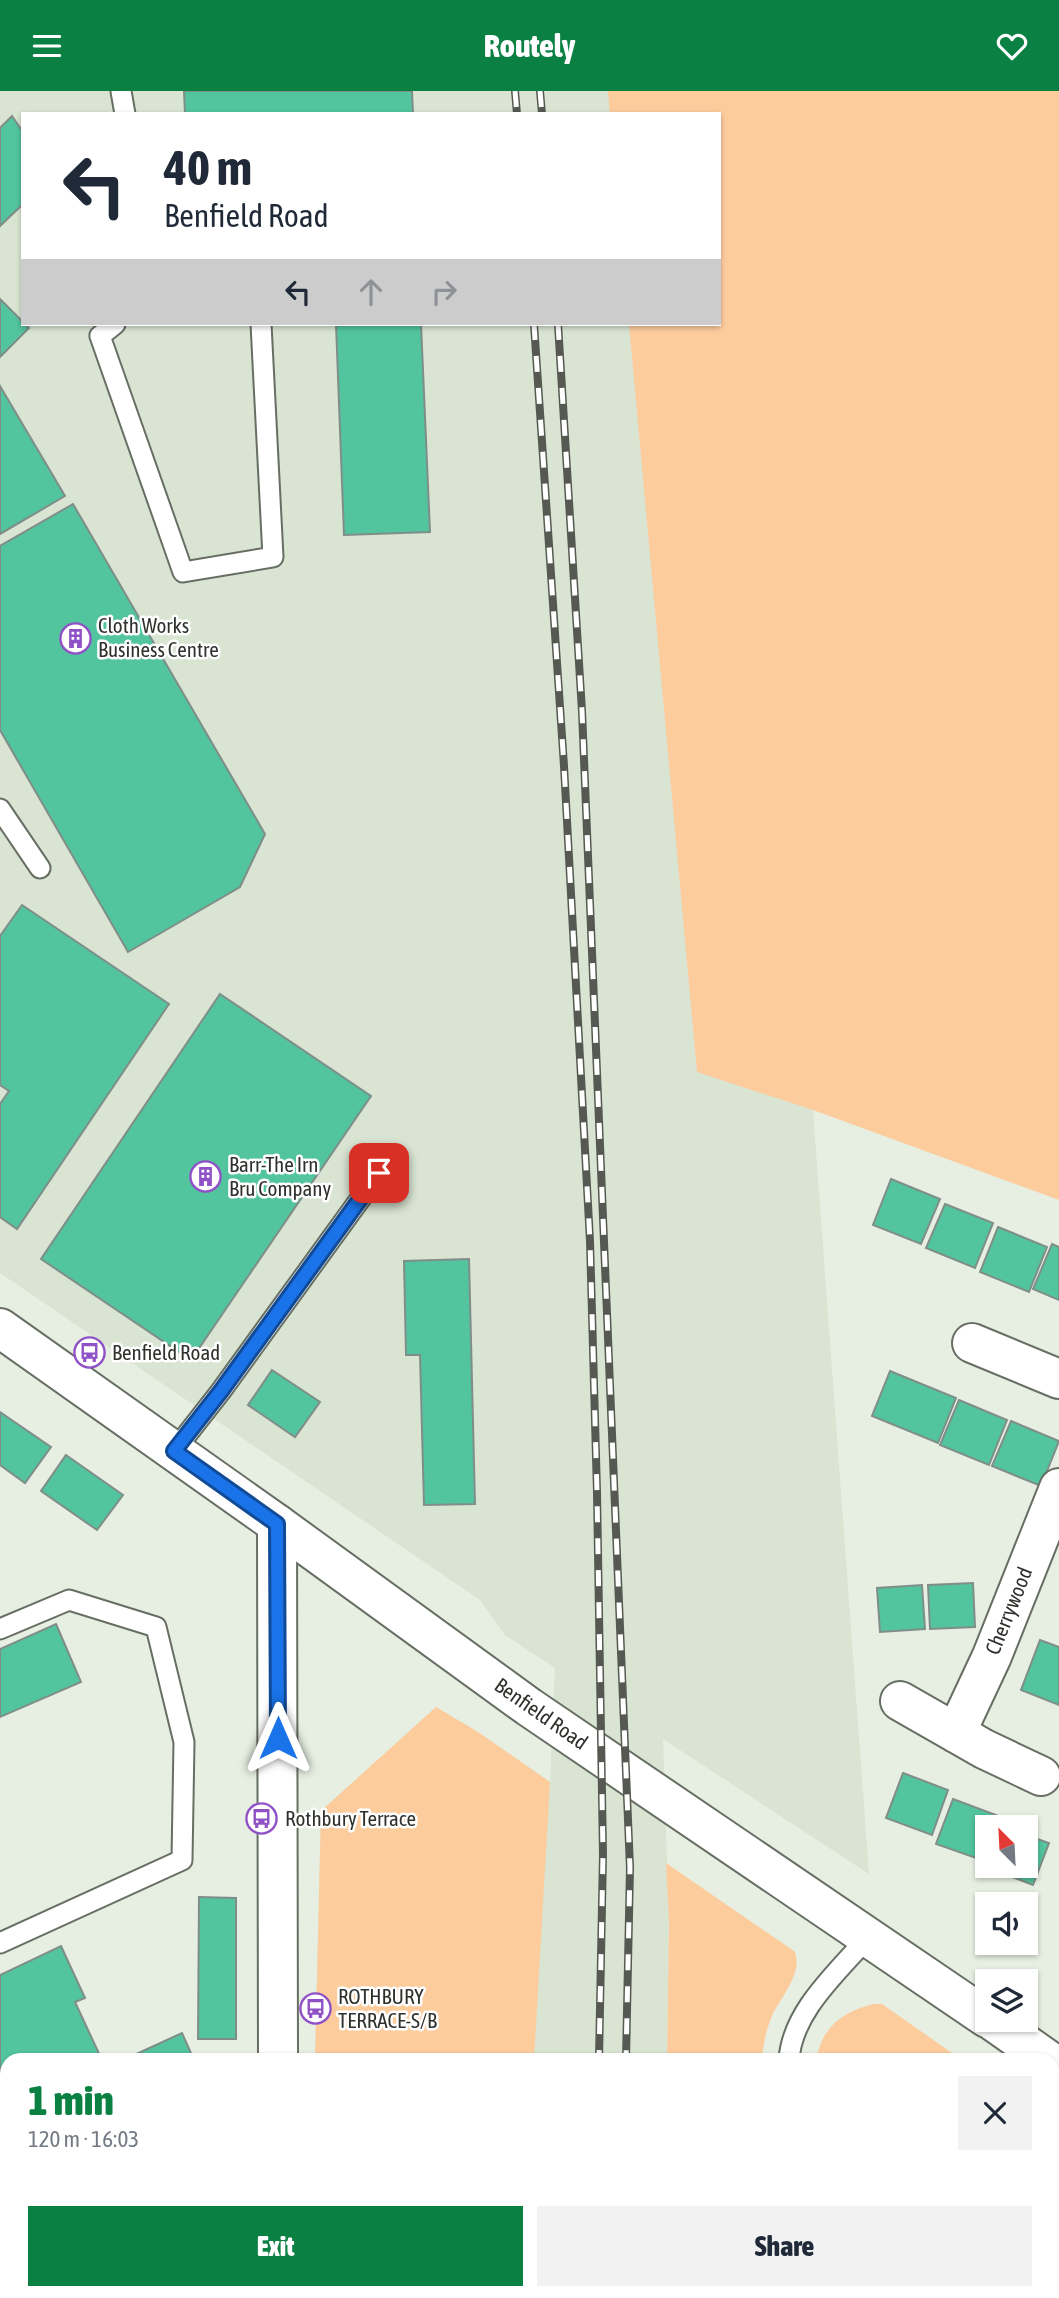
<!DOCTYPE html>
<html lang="en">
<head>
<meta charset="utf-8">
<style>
  body { margin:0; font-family:"Asap Condensed",sans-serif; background:#f2f2f3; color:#1f2937; height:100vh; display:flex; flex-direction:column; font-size:26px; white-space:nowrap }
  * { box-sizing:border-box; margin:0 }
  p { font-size:23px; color:#747a83 }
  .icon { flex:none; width:38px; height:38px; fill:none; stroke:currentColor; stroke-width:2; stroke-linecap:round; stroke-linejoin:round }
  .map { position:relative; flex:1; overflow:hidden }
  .panel { position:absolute; left:0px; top:1962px; width:1060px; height:247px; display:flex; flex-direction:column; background:#fff; border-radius:21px 21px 0 0; box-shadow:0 2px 5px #0004 }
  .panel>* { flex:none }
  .top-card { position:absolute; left:21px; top:21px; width:700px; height:214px; border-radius:0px; box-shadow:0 2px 5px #0004; background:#fff; color:#1f2937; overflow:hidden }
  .needle { width:46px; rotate:336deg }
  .tools { position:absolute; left:975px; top:1724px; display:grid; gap:14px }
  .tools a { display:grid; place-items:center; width:63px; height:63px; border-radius:0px; background:#fff; box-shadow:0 2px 5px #0004; font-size:35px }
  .pin { position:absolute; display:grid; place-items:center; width:60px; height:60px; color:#fff; margin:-30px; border-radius:14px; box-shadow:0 4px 10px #0006 }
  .me { position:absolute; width:77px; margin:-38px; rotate:0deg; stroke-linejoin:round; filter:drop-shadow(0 0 5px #0008) }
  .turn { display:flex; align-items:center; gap:24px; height:147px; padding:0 28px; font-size:32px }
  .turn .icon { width:91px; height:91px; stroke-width:2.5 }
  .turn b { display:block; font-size:49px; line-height:60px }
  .lanes { display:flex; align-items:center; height:66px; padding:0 28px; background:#0003; justify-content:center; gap:35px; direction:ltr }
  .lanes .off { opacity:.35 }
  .round { display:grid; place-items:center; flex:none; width:74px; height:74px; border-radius:0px; background:#f2f2f3 }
  .summary { display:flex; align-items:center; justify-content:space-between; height:119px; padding:0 28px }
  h1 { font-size:42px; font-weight:800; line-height:52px; color:#0b8043 }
  .cta { display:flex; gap:14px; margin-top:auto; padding:14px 28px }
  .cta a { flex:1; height:80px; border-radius:0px; background:#0b8043; color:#fff; font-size:28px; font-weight:800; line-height:80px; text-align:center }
  .cta a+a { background:#f2f2f3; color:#1f2937 }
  header { display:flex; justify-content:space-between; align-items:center; height:91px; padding:0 28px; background:#0b8043; color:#fff; font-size:32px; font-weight:800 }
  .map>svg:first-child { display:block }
</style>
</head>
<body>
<header><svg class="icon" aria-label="menu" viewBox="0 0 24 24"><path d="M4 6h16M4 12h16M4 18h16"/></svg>Routely<svg class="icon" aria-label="heart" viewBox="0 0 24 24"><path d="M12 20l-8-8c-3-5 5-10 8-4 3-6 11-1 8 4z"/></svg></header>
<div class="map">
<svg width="1059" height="2207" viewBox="0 0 1059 2207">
  <rect width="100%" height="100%" fill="#e7efe2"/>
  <g fill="#d9e4d2">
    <polygon points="0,0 613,0 616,23 23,23 23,233 635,233 697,980 813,1019 869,1783 663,1648 669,1830 667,1969 315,1969 321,1720 436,1616 478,1641 550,1691 555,1577 505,1544 480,1509 0,1182"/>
    <polygon points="310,2202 669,2202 670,2207 309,2207"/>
  </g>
  <g fill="#fdcc9d">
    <polygon points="608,0 1059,0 1059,1109 813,1019 697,981 629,233 719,233 719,23 610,23"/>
    <polygon points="436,1616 478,1641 550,1691 534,1969 315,1969 321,1720"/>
    <path d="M666 1772 794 1860C805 1880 780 1907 772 1925 766 1939 763 1954 762 1969H667L669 1830Z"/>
    <path d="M873 1913H882L962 1969H816C823 1935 841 1922 873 1913Z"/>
    <polygon points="1054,2033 1059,2037 1059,2207 853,2207 852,2202 1054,2202"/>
    <polygon points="310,2202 521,2202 521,2207 309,2207"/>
    <polygon points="669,2202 800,2202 801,2207 670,2207"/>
  </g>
  <g fill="#52c49e" stroke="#7f8e88" stroke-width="2">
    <polygon points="184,0 412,0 413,23 185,23"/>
    <polygon points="12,25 23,41 23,113 0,135 0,37"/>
    <polygon points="0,208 29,237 0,266"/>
    <polygon points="336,233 421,233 430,441 344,444"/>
    <polygon points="0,295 65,405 0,443"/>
    <polygon points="73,413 265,743 240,796 128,861 0,639 0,455"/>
    <polygon points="22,814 169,913 17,1138 0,1126 0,1013 9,1000 0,994 0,845"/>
    <polygon points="220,903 371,1005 191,1269 41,1168"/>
    <polygon points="891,1088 940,1108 921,1153 873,1134"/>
    <polygon points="945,1113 993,1132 975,1177 926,1157"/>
    <polygon points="998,1136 1047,1156 1029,1201 980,1181"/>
    <polygon points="1052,1153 1059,1156 1059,1209 1033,1198"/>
    <polygon points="469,1168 475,1413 424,1414 420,1264 406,1264 404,1170"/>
    <polygon points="272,1279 320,1311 295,1346 248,1314"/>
    <polygon points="890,1280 956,1307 938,1352 872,1325"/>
    <polygon points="959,1309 1007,1329 989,1374 940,1354"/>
    <polygon points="0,1321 51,1356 25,1392 0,1374"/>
    <polygon points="1011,1330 1059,1350 1041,1395 992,1375"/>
    <polygon points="66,1364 123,1404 97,1439 41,1400"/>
    <polygon points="973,1492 975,1536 930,1538 928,1494"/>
    <polygon points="922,1494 925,1538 880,1541 877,1497"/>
    <polygon points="56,1533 81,1591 0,1626 0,1558"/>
    <polygon points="1040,1549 1059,1556 1059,1614 1021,1599"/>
    <polygon points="903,1682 948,1699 932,1744 886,1727"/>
    <polygon points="953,1708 996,1724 991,1736 987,1736 987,1747 979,1768 936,1753"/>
    <polygon points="1026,1744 1049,1752 1033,1794 987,1776 988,1774 1026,1774"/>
    <polygon points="199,1806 236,1807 236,1948 198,1948"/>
    <polygon points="61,1855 85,1907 75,1911 102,1969 7,1969 7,2059 0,2062 0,1884"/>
    <polygon points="182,1942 194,1969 136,1969 134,1964"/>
    <polygon points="17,2202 40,2202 43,2207 19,2207"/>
    <polygon points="46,2202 95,2202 97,2207 48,2207"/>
    <polygon points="95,2202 144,2202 146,2207 97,2207"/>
  </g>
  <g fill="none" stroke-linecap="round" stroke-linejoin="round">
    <defs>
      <g id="lane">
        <polyline points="121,0 125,23"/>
        <polyline points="115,233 100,245 183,481 273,466 261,233"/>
        <polyline points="0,718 40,777"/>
        <polyline points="174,1360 221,1300 379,1082"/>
        <polyline points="0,1538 69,1509 156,1536 184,1651 182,1769 0,1852"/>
        <path d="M789 1969C792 1920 838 1881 868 1846"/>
        <polyline points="824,2202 825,2207"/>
      </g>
      <g id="street">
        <polyline points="972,1252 1059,1288"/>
        <polyline points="900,1610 984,1658 1041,1685"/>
        <polyline points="956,1642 992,1565 1059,1397"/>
        <polyline points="0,2133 7,2130"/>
      </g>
      <g id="secondary">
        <polyline points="0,1237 277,1433 529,1616 987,1927"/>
        <polyline points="277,1433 278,1969"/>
        <polyline points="990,1928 1048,1969"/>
        <polyline points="278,2207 278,2202"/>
      </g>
    </defs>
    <use href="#lane" stroke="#676e63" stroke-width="23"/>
    <use href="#street" stroke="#676e63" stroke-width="42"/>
    <use href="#secondary" stroke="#676e63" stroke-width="42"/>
    <polyline stroke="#8f948b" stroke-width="4.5" stroke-dasharray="3.5 5" stroke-linecap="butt" points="1054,2165 1059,2169"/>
    <use href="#lane" stroke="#fff" stroke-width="19"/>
    <use href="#street" stroke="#fff" stroke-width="38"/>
    <use href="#secondary" stroke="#fff" stroke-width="38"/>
    <defs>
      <g id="rail">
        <polyline points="515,0 517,23"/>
        <polyline points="540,0 542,23"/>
        <polyline points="534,233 564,675 590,1150 597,1401 603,1763 599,1969"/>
        <polyline points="558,233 582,620 630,1777 626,1969"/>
        <polyline points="596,2207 596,2202"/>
        <polyline points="620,2207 620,2202"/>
      </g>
    </defs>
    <use href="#rail" stroke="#555952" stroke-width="8"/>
    <use href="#rail" stroke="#fff" stroke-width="5" stroke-dasharray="16" stroke-linecap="butt"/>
  </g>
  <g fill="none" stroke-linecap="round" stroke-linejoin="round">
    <defs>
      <polyline id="route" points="278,1647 277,1433 174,1360 221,1300 379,1082"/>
    </defs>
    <use href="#route" stroke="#114b97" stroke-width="18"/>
    <use href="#route" stroke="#1a73e8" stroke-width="12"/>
  </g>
  <defs>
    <symbol id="building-ring" viewBox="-11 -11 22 22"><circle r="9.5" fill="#fff" stroke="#9051c7" stroke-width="1.5"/><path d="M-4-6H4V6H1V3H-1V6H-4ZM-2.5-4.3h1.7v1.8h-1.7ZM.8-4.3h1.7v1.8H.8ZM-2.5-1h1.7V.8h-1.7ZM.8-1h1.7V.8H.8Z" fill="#9051c7"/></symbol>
    <symbol id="bus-ring" viewBox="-11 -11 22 22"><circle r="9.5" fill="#fff" stroke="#9051c7" stroke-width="1.5"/><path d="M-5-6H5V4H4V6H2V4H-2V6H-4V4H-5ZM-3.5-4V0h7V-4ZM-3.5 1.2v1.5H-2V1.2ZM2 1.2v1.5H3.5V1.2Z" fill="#9051c7"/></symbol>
  </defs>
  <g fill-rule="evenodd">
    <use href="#building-ring" x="58" y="530" width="35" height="35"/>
    <use href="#building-ring" x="188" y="1068" width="35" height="35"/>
    <use href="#bus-ring" x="72" y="1244" width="35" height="35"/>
    <use href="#bus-ring" x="244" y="1710" width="35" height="35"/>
    <use href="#bus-ring" x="298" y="1900" width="35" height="35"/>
  </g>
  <g text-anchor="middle" stroke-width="5" stroke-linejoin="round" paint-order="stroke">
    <g font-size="21" fill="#2e312c" stroke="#fff" text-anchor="start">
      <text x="98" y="542">Cloth Works<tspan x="98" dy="24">Business Centre</tspan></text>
      <text x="229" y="1081">Barr-The Irn<tspan x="229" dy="24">Bru Company</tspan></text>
      <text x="112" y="1269">Benfield Road</text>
      <text x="285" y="1735">Rothbury Terrace</text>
      <text x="338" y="1913">ROTHBURY<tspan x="338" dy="24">TERRACE-S/B</tspan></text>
    </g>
    <g font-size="21" fill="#2e312c" stroke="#fff">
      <text transform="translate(1009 1520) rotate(-68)" y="7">Cherrywood</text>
      <text transform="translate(541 1623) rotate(35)" y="7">Benfield Road</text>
    </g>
  </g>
</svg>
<div class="tools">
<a><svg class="needle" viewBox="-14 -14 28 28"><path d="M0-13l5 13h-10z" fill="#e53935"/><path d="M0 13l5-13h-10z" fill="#747a83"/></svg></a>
<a><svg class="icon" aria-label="sound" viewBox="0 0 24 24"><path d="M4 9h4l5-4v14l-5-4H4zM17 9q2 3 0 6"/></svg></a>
<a><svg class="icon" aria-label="layers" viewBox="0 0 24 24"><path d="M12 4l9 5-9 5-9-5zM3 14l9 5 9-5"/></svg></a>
</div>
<div class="pin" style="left:379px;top:1082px;background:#d93025"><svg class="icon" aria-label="arrive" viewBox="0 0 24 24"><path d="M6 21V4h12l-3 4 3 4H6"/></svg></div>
<svg class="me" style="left:278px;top:1647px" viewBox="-20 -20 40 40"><path d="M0-17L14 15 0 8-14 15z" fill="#1a73e8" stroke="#fff" stroke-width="4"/></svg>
<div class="top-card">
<div class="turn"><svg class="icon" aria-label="left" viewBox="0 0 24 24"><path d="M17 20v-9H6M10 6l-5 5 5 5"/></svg><div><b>40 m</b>Benfield Road</div></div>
<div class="lanes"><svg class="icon" aria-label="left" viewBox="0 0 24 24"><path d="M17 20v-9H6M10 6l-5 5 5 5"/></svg><svg class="icon off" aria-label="ahead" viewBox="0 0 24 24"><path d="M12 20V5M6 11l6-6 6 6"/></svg><svg class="icon off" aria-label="right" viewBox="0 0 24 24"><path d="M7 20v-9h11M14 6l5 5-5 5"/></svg></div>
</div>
<section class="panel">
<div class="summary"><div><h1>1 min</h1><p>120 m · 16:03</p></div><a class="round"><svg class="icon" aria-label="close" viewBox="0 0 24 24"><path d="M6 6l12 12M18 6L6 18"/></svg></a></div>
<div class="cta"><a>Exit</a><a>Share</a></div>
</section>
</div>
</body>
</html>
